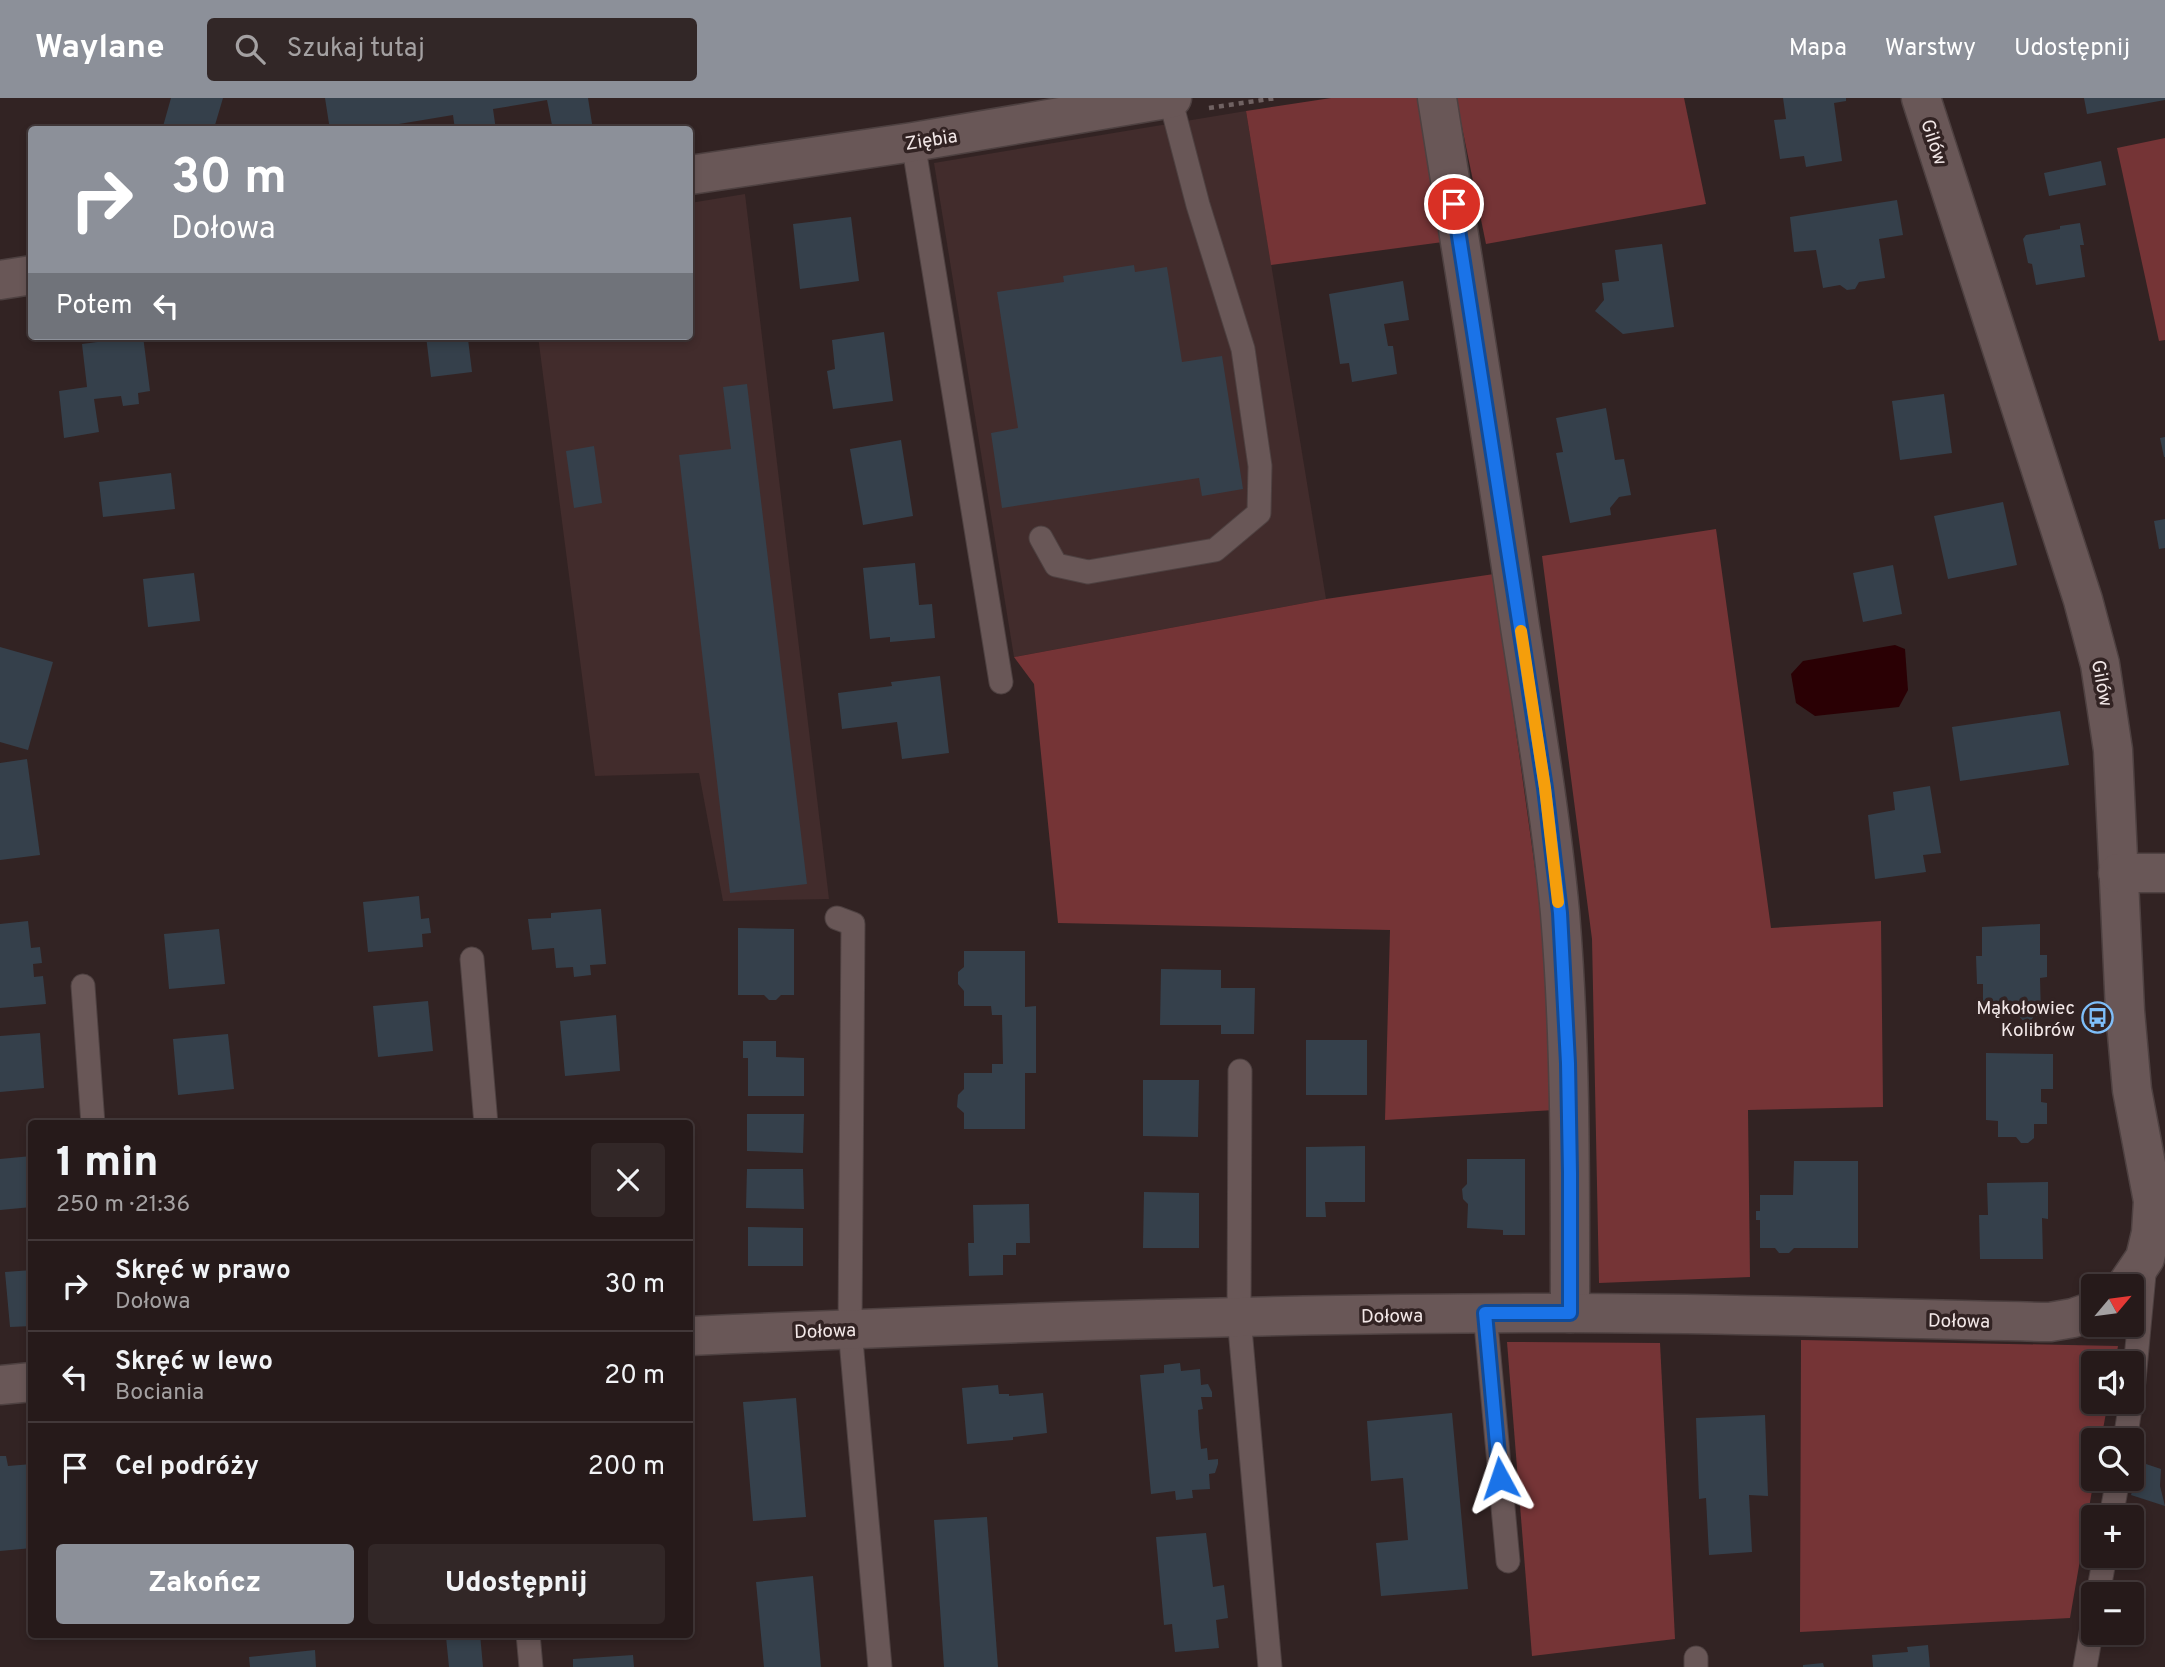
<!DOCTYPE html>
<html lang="pl">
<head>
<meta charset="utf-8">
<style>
  body { margin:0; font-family:Overpass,sans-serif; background:#322727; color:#f1f3f6; height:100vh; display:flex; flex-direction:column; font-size:26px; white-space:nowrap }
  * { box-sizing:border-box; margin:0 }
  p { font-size:23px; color:#a4a1a2 }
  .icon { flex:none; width:38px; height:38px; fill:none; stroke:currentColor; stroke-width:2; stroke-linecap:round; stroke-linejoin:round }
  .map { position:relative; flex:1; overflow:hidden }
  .panel { position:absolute; left:28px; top:1022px; width:665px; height:518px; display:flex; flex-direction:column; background:#261a1a; border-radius:7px; box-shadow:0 4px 10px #0003,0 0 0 2px #423839 }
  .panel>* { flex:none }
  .guide { position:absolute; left:28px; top:28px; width:665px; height:214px; border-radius:7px; box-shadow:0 4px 10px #0003,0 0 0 2px #423839; background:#8c9099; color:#fff; overflow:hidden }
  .needle { width:46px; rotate:61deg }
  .fabs { position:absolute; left:2081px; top:1176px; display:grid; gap:14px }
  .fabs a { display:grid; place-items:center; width:63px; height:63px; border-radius:7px; background:#261a1a; box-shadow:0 4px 10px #0003,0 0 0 2px #423839; font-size:35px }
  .pin { position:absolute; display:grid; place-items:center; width:60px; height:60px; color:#fff; margin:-30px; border:4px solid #fff; border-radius:50%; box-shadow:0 2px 7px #0007 }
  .me { position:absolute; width:77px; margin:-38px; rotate:355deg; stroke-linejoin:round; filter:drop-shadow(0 0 5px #0008) }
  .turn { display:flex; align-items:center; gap:24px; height:147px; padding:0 28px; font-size:32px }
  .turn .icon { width:91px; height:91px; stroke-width:2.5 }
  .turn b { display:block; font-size:49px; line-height:60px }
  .then { display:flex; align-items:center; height:66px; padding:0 28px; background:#0003; gap:14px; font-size:26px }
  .round { display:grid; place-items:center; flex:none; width:74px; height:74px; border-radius:7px; background:#322727 }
  .head { display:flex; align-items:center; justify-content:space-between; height:119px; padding:0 28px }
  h1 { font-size:42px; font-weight:800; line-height:52px }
  .cta { display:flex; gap:14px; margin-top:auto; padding:14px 28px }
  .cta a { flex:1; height:80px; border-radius:7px; background:#8c9099; color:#fff; font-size:28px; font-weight:800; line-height:80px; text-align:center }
  .cta a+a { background:#322727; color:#f1f3f6 }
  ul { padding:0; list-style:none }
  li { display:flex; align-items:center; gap:21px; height:91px; padding:0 28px; border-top:2px solid #423839 }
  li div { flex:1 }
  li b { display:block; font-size:26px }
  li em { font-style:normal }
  header { display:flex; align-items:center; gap:42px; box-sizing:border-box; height:98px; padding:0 35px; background:#8c9099; color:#fff }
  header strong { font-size:33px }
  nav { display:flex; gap:38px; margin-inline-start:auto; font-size:24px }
  .search { width:490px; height:63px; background:#322727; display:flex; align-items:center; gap:18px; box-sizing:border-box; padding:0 24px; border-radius:7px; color:#a4a1a2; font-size:26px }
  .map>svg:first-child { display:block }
</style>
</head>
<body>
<header>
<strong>Waylane</strong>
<div class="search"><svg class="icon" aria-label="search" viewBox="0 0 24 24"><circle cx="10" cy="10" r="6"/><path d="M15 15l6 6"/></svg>Szukaj tutaj</div>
<nav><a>Mapa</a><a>Warstwy</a><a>Udostępnij</a></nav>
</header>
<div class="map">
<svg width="2165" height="1569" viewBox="0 0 2165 1569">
  <rect width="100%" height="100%" fill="#322323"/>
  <g fill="#422c2c">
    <polygon points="1246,13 1326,501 1014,559 934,65"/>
    <polygon points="745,96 829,801 723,803 699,675 595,678 538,238 690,238 690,105"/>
  </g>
  <g fill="#753436">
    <polygon points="1331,0 1421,0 1443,144 1271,167 1246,13"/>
    <polygon points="1456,0 1684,0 1706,106 1486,146"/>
    <polygon points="2165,40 2165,242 2159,243 2117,50"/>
    <polygon points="1716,431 1771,830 1881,823 1883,1009 1748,1012 1750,1179 1599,1185 1592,841 1542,458"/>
    <polygon points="1494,476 1545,842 1555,1012 1385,1022 1390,832 1058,825 1034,586 1014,559 1326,501"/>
    <polygon points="1801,1242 2118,1248 2115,1265 2093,1265 2093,1304 2108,1304 2101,1342 2093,1342 2094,1381 2070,1520 1800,1534"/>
    <polygon points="1507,1244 1660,1245 1675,1541 1532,1558"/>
  </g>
  <polygon fill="#2a0004" points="1895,547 1905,551 1908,592 1899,609 1815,618 1796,605 1791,576 1803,563"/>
  <g fill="#35404b">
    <polygon points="171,0 223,0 215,27 225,32 162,32"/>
    <polygon points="325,0 588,0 593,32 553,32 547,2 493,11 496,32 455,32 453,17 399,26 400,32 330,32"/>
    <polygon points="1783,0 1846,0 1846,3 1834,5 1842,63 1806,69 1804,58 1780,61 1774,22 1786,21"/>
    <polygon points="2084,0 2165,0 2165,2 2087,16"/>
    <polygon points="2101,63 2106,87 2049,98 2044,75"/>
    <polygon points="1897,102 1903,137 1879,141 1885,180 1859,184 1855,191 1847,192 1840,187 1823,190 1816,152 1794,154 1790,119"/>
    <polygon points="851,119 859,183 800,191 793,126"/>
    <polygon points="2080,125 2084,147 2080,147 2085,179 2036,187 2032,166 2028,165 2023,141 2026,137 2060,131 2060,128"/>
    <polygon points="1662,146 1674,229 1623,236 1595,213 1604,202 1602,185 1619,183 1615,152"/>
    <polygon points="1134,167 1135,174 1167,169 1182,264 1222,258 1243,391 1202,398 1199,380 1002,410 991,335 1018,330 997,194 1064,184 1063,178"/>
    <polygon points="1403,183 1409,222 1384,226 1388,248 1393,248 1397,276 1352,284 1349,265 1340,266 1329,196"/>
    <polygon points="884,234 893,303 833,311 827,273 835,271 832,242"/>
    <polygon points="143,238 150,293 138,295 139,306 123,308 121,298 94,301 99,334 64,340 59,293 87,289 82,246"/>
    <polygon points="426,238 478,238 479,240 468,241 472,274 431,279"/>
    <polygon points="747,286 807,786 730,795 679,357 731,351 723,289"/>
    <polygon points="1944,296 1952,355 1900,362 1892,303"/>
    <polygon points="1606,310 1615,362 1624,361 1631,397 1619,399 1610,410 1611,417 1570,425 1556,355 1563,354 1556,320"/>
    <polygon points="2165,339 2165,359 2164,359 2160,340"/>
    <polygon points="901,342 913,418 863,427 850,351"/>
    <polygon points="594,348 602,405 574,410 566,353"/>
    <polygon points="171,375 175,411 103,419 99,384"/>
    <polygon points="2003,404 2017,467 1948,481 1934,418"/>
    <polygon points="2165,421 2165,450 2159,451 2154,423"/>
    <polygon points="915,465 919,507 932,506 935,540 890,544 890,539 870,541 863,470"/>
    <polygon points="1893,467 1902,516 1863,524 1853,475"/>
    <polygon points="194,475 200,523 148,529 143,481"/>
    <polygon points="0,549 53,564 28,652 0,644"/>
    <polygon points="940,578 949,655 902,661 897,624 842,631 838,595 892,588 891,584"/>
    <polygon points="2060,613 2069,667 1960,683 1952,629"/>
    <polygon points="27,661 40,757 0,762 0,665"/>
    <polygon points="1930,688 1941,755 1923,757 1926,774 1875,781 1868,717 1895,712 1893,694"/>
    <polygon points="419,798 421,821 429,820 431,835 422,836 423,849 368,854 363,804"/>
    <polygon points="601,811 606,866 590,867 591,877 574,879 573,869 556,870 554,850 532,852 528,821 551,820 551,815"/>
    <polygon points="28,823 31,850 40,849 42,865 33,866 34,879 43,878 46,906 0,910 0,826"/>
    <polygon points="2040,826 2040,857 2047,857 2047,879 2040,880 2041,918 2034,918 2030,924 2024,924 2019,918 1983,919 1983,886 1977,886 1976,858 1982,858 1982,829"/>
    <polygon points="738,830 794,831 794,897 781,897 776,902 769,902 764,897 738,897"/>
    <polygon points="219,831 225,886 169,891 164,836"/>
    <polygon points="964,853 1025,853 1025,909 1036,908 1036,975 1025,975 1025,1031 964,1031 964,1015 957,1009 958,997 964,991 964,975 992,975 992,966 1003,966 1002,917 992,917 991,908 964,908 964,893 958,886 958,874 964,869"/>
    <polygon points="1161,871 1221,872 1221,890 1255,890 1254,936 1221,936 1221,927 1160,927"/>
    <polygon points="428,903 433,953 378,959 373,908"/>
    <polygon points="616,917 620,973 565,978 560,923"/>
    <polygon points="40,935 44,990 0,994 0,938"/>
    <polygon points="228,936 234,991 178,997 173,941"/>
    <rect x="1306" y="942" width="61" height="55"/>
    <polygon points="743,943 776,943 776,959 804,960 804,998 748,998 748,960 743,960"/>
    <polygon points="1986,955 2053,956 2053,991 2041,991 2041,1004 2047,1005 2047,1026 2034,1026 2034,1040 2028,1045 2021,1045 2016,1039 1998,1039 1998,1023 1986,1022"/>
    <polygon points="1143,982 1199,982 1198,1039 1143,1038"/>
    <polygon points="747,1016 804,1016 803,1055 747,1053"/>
    <polygon points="439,1020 439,1026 401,1026 401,1024"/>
    <polygon points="1365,1048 1365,1104 1325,1104 1326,1119 1306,1119 1306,1049"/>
    <polygon points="32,1058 32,1109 0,1112 0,1061"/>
    <polygon points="1467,1061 1525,1061 1525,1137 1503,1137 1503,1132 1467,1130 1468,1106 1463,1101 1462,1091 1467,1086"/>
    <polygon points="1794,1063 1858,1063 1858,1150 1794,1150 1789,1155 1779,1155 1775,1150 1760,1150 1760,1122 1756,1122 1756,1113 1760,1113 1760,1097 1793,1097"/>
    <polygon points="747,1071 803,1071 804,1111 746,1110"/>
    <polygon points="2048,1084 2048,1121 2042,1120 2043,1161 1980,1161 1979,1117 1988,1117 1987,1085"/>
    <polygon points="1144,1094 1199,1095 1199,1150 1143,1150"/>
    <polygon points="1029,1106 1030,1145 1016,1145 1016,1157 1003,1157 1003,1177 969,1178 968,1145 974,1145 973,1107"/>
    <polygon points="748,1129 803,1130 803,1168 748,1168"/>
    <polygon points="32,1172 32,1228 10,1229 5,1174"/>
    <polygon points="1180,1265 1181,1273 1200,1271 1201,1287 1208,1286 1212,1294 1212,1299 1201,1299 1203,1311 1198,1312 1199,1331 1201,1351 1207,1350 1208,1362 1218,1361 1218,1366 1215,1375 1209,1376 1210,1391 1192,1392 1193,1400 1176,1402 1175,1393 1151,1396 1140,1277 1164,1275 1164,1267"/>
    <polygon points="998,1287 999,1296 1009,1296 1009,1298 1043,1295 1047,1335 1013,1339 1013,1342 967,1346 962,1290"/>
    <polygon points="796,1300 806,1419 753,1423 743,1304"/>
    <polygon points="1452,1315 1468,1491 1381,1498 1376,1445 1408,1442 1403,1380 1371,1383 1367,1323"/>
    <polygon points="1765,1317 1768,1398 1749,1397 1752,1454 1709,1457 1706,1400 1699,1401 1696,1320"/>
    <polygon points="0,1358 6,1358 8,1368 32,1366 32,1450 0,1453"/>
    <polygon points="2140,1364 2161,1371 2160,1388 2165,1408 2131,1397"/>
    <polygon points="987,1419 998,1569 944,1569 934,1422"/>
    <polygon points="1206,1435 1213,1489 1224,1487 1228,1520 1216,1522 1219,1550 1175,1554 1172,1526 1164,1527 1156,1439"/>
    <polygon points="813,1478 821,1569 764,1569 756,1484"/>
    <polygon points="423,1536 480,1536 483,1569 449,1569 446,1539 423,1541"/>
    <polygon points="1928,1547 1930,1569 1873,1569 1872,1557 1908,1554 1907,1549"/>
    <polygon points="315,1552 316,1569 250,1569 249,1559"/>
    <polygon points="633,1557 634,1569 573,1569 573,1561"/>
    <polygon points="1823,1565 1824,1569 1803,1569 1803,1567"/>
  </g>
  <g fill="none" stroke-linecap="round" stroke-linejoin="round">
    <defs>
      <g id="service">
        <polyline points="913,44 1001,584"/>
        <polyline points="1041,440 1056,467 1088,474 1215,452 1259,415 1260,368 1243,251 1198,107 1170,0"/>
        <polyline points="837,820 853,826 850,1231 880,1569"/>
        <polyline points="472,861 486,1026"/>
        <polyline points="83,888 93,1026"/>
        <polyline points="1240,973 1239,1219 1270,1569"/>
        <polyline points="1485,1215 1508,1463"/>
        <polyline points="2132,1303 2145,1166"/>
        <polyline points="2125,1342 2131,1304"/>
        <polyline points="2111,1419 2118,1381"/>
        <polyline points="2098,1496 2105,1458"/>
        <polyline points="528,1536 531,1569"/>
        <polyline points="1696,1560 1696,1569"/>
        <polyline points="2085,1569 2093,1524"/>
      </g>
      <g id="minor">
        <path d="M1437 0C1465 176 1494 352 1520 529 1535 624 1551 719 1560 815 1571 948 1570 1082 1570 1215"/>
        <polyline points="1921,0 2083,502 2100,566 2113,652 2125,913 2132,992 2153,1103 2151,1135 2145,1160 2126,1188"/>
        <polyline points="690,77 913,44 1172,0"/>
        <polyline points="0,182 32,177"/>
        <polyline points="2118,775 2165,775"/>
        <path d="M690 1238C981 1225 1273 1215 1565 1215 1726 1215 1888 1221 2050 1224L2073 1220 2093 1213"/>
        <polyline points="0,1287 32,1284"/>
      </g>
    </defs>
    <use href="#service" stroke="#4e4141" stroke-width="25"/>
    <use href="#minor" stroke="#4e4141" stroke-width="41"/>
    <polyline stroke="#706262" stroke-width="4.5" stroke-dasharray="5 5" stroke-linecap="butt" points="1209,10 1276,0"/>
    <use href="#service" stroke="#695757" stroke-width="23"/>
    <use href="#minor" stroke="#695757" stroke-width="38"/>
  </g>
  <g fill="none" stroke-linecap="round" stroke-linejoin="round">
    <defs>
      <polyline id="route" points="1454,106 1545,690 1560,815 1568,965 1570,1075 1570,1215 1485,1215 1500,1380"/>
    </defs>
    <use href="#route" stroke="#114b97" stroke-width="18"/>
    <use href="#route" stroke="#1a73e8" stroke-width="12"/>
    <polyline stroke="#f59e0b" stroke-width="12" points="1521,533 1545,690 1558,804"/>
  </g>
  <defs>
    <symbol id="bus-ring" viewBox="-11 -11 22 22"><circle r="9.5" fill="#322323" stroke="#7ebef9" stroke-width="1.5"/><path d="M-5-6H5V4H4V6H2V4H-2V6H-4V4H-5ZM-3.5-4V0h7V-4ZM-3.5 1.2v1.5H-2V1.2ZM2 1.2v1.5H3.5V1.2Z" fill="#7ebef9"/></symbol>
  </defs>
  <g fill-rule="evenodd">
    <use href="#bus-ring" x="2080" y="902" width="35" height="35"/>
  </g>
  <g text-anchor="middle" stroke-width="7" stroke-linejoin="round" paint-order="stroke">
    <g font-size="19" fill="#f3e8e8" stroke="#322323">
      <text transform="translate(931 41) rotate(-9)" y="7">Ziębia</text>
      <text transform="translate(1935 44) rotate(72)" y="7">Gilów</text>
      <text transform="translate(2103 585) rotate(79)" y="7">Gilów</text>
      <text transform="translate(1392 1217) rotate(-1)" y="7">Dołowa</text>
      <text transform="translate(1959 1222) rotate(1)" y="7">Dołowa</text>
      <text transform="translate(825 1232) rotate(-2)" y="7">Dołowa</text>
    </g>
    <g font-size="19" fill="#f3e8e8" stroke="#322323" text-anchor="end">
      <text x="2075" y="916">Mąkołowiec<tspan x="2075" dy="22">Kolibrów</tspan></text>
    </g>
  </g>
</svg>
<div class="fabs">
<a><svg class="needle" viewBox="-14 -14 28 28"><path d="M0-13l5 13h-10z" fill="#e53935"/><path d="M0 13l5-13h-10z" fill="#a4a1a2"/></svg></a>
<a><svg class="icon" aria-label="sound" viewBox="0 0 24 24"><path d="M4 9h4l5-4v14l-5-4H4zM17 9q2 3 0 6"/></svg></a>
<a><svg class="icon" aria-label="search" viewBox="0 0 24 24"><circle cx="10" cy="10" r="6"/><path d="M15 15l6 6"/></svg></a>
<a>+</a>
<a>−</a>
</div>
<div class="pin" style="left:1454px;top:106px;background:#d93025"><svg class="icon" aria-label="arrive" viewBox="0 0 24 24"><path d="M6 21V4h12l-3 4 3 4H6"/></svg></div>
<svg class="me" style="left:1500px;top:1380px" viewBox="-20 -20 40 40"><path d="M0-17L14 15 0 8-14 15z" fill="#1a73e8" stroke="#fff" stroke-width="4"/></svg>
<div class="guide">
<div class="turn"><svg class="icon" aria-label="right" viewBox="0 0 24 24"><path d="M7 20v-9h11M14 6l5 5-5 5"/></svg><div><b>30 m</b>Dołowa</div></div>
<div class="then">Potem<svg class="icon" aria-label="left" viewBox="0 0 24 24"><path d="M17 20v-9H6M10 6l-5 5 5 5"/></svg></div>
</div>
<section class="panel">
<div class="head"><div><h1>1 min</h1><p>250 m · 21:36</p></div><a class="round"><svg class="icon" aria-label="close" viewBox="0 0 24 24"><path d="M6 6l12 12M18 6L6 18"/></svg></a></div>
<ul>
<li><svg class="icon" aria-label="right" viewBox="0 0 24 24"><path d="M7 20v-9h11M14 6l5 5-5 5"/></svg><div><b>Skręć w prawo</b><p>Dołowa</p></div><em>30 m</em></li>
<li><svg class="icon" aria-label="left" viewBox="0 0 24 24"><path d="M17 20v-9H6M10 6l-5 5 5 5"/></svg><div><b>Skręć w lewo</b><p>Bociania</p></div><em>20 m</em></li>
<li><svg class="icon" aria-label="arrive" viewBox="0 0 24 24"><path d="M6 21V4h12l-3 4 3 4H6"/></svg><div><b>Cel podróży</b></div><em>200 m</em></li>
</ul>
<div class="cta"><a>Zakończ</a><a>Udostępnij</a></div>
</section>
</div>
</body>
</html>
